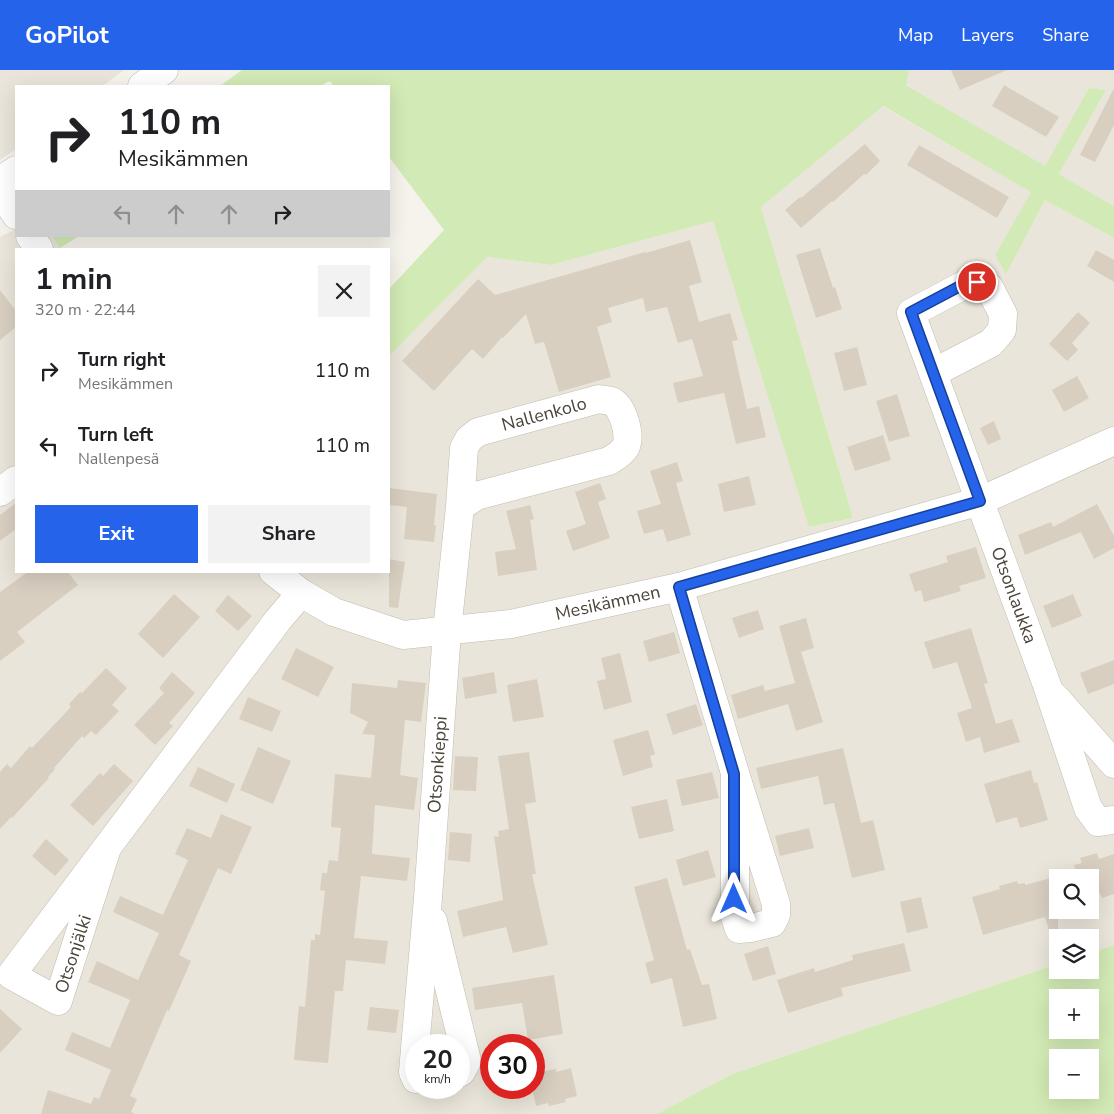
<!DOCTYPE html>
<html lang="en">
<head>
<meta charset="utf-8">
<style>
  body { margin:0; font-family:"Nunito Sans",sans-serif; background:#f2f2f2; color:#202124; height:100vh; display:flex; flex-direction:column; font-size:19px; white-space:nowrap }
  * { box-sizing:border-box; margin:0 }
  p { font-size:16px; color:#757577 }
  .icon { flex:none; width:28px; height:28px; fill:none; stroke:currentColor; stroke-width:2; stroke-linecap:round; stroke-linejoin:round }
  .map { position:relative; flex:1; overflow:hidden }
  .drawer { position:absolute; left:15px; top:178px; width:375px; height:325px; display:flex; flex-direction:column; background:#fff; border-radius:0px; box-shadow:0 5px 20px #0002 }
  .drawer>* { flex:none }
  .guide { position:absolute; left:15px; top:15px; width:375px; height:152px; border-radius:0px; box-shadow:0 5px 20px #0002; background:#fff; color:#202124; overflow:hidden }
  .controls { position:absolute; left:1049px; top:799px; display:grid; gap:10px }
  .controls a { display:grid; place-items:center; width:50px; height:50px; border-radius:0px; background:#fff; box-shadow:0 5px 20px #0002; font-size:25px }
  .speed { position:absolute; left:405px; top:964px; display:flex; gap:10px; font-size:25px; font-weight:700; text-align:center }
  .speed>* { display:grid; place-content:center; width:65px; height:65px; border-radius:50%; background:#fff; box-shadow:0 5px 20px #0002; line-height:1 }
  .speed small { font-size:12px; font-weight:400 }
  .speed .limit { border:8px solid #d22; background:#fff; color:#111 }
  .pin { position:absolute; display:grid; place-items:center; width:42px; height:42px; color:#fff; margin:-21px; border:2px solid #fff; border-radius:50%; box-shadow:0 1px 5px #0007 }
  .me { position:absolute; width:55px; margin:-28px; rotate:0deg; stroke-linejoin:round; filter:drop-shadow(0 0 4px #0008) }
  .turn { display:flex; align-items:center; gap:18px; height:105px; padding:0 20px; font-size:22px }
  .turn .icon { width:65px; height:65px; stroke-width:2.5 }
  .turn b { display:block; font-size:35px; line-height:42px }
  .lanes { display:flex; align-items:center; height:48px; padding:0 20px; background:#0003; justify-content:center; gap:25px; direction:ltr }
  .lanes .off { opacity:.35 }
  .round { display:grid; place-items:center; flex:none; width:52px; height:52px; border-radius:0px; background:#f2f2f2 }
  .head { display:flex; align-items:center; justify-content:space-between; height:85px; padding:0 20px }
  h1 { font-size:30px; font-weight:700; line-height:38px }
  .primary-button { display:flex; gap:10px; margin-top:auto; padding:10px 20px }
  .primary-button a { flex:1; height:58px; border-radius:0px; background:#2563eb; color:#fff; font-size:20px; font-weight:700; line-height:58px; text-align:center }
  .primary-button a+a { background:#f2f2f2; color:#202124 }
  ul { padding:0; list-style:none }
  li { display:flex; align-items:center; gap:15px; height:75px; padding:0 20px }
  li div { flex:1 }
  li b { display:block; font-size:19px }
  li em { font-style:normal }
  header { display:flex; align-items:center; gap:30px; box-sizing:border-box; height:70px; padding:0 25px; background:#2563eb; color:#fff }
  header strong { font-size:24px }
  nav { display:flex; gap:28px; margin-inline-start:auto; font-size:18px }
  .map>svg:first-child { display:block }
</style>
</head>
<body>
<header>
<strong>GoPilot</strong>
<nav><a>Map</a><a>Layers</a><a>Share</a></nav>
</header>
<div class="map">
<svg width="1114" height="1044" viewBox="0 0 1114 1044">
  <rect width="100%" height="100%" fill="#f6f3ec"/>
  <g fill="#eae5da" fill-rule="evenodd">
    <polygon points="0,0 124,0 102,16 16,16 16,79 0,90"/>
    <polygon points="909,0 1114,0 1114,136 1059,104 1106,20 1089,18 1045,97 905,14"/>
    <path d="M882 36 1032 122 995 185 1006 203 1045 130 1114 168V875L1090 883V868H1058L1057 894 732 1004 657 1044H0V167L16 159V166H53L61 179H16V501H389V286L487 187 551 195 713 151 810 457 853 448 761 137ZM1058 808H1090V840H1058ZM416 975H459V1018H416ZM491 975H534V1018H491Z"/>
  </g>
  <g fill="#d2eab5" fill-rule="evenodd">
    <polygon points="242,0 909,0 906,15 1045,96 1089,18 1106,20 1059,104 1114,136 1114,168 1045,130 1006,204 995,185 1031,122 883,36 761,137 853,448 809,457 713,151 551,195 487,187 389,286 389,219 444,160 389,87 389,16 334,16 330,11 320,16 220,16"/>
    <polygon points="52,166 79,166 60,178"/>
    <path d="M1114 875V1044H657L732 1004 1057 894 1058 900H1090V883ZM1058 928H1090V960H1058ZM1058 988H1090V1020H1058Z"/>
  </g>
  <g fill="#d8cfc1">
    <polygon points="951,0 1007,0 960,20"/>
    <polygon points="1004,15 1059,47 1046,67 992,36"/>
    <polygon points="1114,18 1114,55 1095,92 1080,85"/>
    <polygon points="865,74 880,91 866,105 864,104 833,132 832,131 801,158 785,140 800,127 801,128"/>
    <polygon points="919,75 1009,127 997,148 907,95"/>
    <polygon points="690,170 702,212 689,216 699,252 730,243 738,270 732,271 747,339 759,336 766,367 736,374 724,323 678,333 673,313 703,306 692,269 678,273 667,237 646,242 643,228 608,238 612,252 597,257 611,307 559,322 544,272 535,274 526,244 503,268 502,267 483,289 472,279 434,321 402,291 478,209 495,225 621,189 645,182 646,183"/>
    <polygon points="820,178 833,218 835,217 842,239 816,248 796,185"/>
    <polygon points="1096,180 1114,190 1114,212 1087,196"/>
    <polygon points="0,220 16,241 16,257 0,270"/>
    <polygon points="1078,242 1090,253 1072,273 1078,280 1067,291 1049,274"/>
    <polygon points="857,277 867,315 844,321 834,283"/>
    <polygon points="1077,306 1089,328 1064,342 1052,320"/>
    <polygon points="897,324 910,366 889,372 876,331"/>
    <polygon points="994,351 1001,369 988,375 980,358"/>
    <polygon points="883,365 891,390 855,401 847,377"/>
    <polygon points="677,392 683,411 676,413 691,465 667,472 663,459 644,464 637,441 661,434 650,401"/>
    <polygon points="749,406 756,435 724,442 718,414"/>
    <polygon points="600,413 606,429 598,432 610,468 573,481 566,461 586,454 575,422"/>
    <polygon points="389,418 437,424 434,455 436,455 434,472 404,469 407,437 389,435"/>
    <polygon points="16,433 16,459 0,471 0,445"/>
    <polygon points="1097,434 1114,466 1114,478 1094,489 1081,462 1025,485 1018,465 1051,452 1053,457"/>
    <polygon points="530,435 534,449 530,450 537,500 498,506 495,482 516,479 506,441"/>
    <polygon points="976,477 986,508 959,516 961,521 924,532 921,520 915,522 909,504 948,492 946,486"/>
    <polygon points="389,489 405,492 398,538 389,537"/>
    <polygon points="29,501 67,501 78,515 17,562 25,572 0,591 0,522"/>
    <polygon points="174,524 200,547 163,588 138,564"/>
    <polygon points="1073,524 1082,546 1052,558 1043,536"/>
    <polygon points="228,525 252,546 238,561 215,541"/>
    <polygon points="758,540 764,559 739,568 732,548"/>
    <polygon points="806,548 814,578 801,582 823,652 796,661 788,634 738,649 731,625 763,615 765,621 795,613 779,556"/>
    <polygon points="971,558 988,613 984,614 996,654 1012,649 1020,672 984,683 980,667 966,672 957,643 972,638 957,592 933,599 924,572"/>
    <polygon points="674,562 680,583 649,592 643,571"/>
    <polygon points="296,578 334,597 318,627 281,609"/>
    <polygon points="620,583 632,632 604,640 597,611 606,609 601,588"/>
    <polygon points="1114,590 1114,614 1088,624 1080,603"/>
    <polygon points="106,598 127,618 112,635 119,641 96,665 91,661 84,668 82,666 54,698 55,699 48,707 49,708 12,748 11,747 0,759 0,702 7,694 11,698 30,676 32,678 71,637 69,634 80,622 82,623"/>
    <polygon points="172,602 195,623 169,653 173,656 155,675 134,655 164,623 159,618"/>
    <polygon points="494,602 497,623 465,629 462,608"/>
    <polygon points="537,609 544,647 513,652 507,615"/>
    <polygon points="398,610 426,613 421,652 405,650 400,705 418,708 414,740 375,735 372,784 410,788 407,811 361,806 354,868 388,871 385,894 346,890 343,921 335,921 328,993 294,990 299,936 305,937 311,870 315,870 315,864 320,865 325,821 320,820 322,803 327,803 329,790 338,791 341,758 331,757 335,704 371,708 375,665 362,664 368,652 350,643 352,613 397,618"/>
    <polygon points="248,627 281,641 272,662 239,649"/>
    <polygon points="696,634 703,655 673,665 666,644"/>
    <polygon points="648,660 655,684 650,686 653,697 623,706 613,670"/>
    <polygon points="258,677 291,691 273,734 240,720"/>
    <polygon points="843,678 861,753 873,750 885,800 852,808 834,733 824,735 818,706 761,719 756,698"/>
    <polygon points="529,682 536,732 525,734 536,804 532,804 548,875 513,883 506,857 463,867 457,841 503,830 494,766 499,767 498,761 509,759 498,686"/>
    <polygon points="455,686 478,687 476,721 453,720"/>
    <polygon points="114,694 133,711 93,756 70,735 100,703 103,706"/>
    <polygon points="198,697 235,714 227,733 189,716"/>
    <polygon points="1031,700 1034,713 1037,712 1048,750 1020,758 1017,747 996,753 984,714"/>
    <polygon points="712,702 719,728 682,736 676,710"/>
    <polygon points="667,729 674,761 639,769 631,737"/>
    <polygon points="221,744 252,757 231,804 218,798 179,885 191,891 169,941 167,940 130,1026 137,1029 131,1042 135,1044 41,1044 48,1020 91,1034 94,1027 99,1029 111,1000 65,980 72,962 110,978 130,930 88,912 97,891 138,910 159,863 113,842 120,826 163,845 188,790 175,784 187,758 211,768"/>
    <polygon points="809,758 814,778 780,786 775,766"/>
    <polygon points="450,762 472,764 470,792 448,790"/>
    <polygon points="46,769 69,790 55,806 32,786"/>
    <polygon points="708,780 716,807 683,816 676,790"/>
    <polygon points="1097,783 1099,789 1114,784 1114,824 1102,828 1100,823 1090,826 1090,808 1078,808 1074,795 1082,793 1080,788"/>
    <polygon points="1058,806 1058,875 1053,875 1045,847 983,865 972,827 1000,819 999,816 1017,811 1018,814 1025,813 1025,815"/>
    <polygon points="667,808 687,880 690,879 702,915 709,914 717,949 683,957 672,908 651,914 645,893 654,890 634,817"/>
    <polygon points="921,827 928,858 907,863 900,832"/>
    <polygon points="904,873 911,901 841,918 843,926 788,943 777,910 814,898 815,902 853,890 852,885"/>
    <polygon points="768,876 776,904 753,911 744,884"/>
    <polygon points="554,905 563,964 528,970 522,933 475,940 472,918"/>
    <polygon points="370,937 399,940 396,963 367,960"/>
    <polygon points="0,939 22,959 0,983"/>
    <polygon points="571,998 577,1026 565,1029 566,1032 549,1036 548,1033 536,1036 532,1018 534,1018 534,1003 556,999 556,1002"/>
  </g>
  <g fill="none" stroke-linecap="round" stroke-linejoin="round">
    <defs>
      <g id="minor">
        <polyline points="142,16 164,0"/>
        <polyline points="0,111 16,100"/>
        <polyline points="0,121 16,145"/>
        <polyline points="30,166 39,179"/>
        <path id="s1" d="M933 303 991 273 1002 260 1003 244 989 217 977 211 964 215 911 243 1048 618 1088 738 1098 752 1114 750"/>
        <polyline points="0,422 16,410"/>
        <path id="s2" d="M273 501 301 523 334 542 403 565 511 554 679 517 980 431 1114 371"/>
        <polyline points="679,517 735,703 776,834 776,845 772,853 751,858 739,859 735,847 735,703"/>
        <polyline points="1055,627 1114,694"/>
        <polyline points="107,778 58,931 11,905 278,550 301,523"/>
        <polyline points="433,851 467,991 461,1002 459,1003"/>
        <path id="s3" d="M416 1009 413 1002 428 828 447 561 460 437 476 426 609 391C615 387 621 384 625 378 632 367 623 336 611 331 608 330 602 330 599 329L478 362 469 369 464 378 460 437"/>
      </g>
    </defs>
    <use href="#minor" stroke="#c2bbae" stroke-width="29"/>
    <use href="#minor" stroke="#fff" stroke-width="28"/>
  </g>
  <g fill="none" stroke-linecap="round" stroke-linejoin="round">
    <defs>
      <polyline id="route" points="734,829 734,704 679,517 980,431 911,242 964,214 977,212"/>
    </defs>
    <use href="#route" stroke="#184099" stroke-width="12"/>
    <use href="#route" stroke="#2563eb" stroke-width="9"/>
  </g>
  <g text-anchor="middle" stroke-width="4.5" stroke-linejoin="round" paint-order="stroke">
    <g font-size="18" fill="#4b4439" stroke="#fff">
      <text transform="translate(544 344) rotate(-15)" y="6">Nallenkolo</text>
      <text dy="6" stroke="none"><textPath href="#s1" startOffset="516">Otsonlaukka</textPath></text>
      <text dy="6" stroke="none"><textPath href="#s2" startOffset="354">Mesikämmen</textPath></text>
      <text dy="6" stroke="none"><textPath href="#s3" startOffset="316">Otsonkieppi</textPath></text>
      <text transform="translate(73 884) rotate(-72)" y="6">Otsonjälki</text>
    </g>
  </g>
</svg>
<div class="controls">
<a><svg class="icon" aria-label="search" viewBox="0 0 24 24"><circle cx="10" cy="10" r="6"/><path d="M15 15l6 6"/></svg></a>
<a><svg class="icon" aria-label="layers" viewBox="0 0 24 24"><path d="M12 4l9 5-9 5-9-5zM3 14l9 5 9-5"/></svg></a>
<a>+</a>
<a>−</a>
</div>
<div class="speed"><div>20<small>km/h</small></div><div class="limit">30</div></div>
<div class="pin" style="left:977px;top:212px;background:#d93025"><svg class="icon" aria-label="arrive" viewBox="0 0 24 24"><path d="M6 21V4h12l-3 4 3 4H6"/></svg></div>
<svg class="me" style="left:734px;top:829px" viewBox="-20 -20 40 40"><path d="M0-17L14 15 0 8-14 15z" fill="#2563eb" stroke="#fff" stroke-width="4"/></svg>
<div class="guide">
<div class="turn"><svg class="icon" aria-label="right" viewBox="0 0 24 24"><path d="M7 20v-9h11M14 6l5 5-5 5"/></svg><div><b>110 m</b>Mesikämmen</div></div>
<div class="lanes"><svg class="icon off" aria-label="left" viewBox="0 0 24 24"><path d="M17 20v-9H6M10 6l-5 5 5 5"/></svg><svg class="icon off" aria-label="ahead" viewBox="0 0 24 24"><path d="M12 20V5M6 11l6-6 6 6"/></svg><svg class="icon off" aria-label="ahead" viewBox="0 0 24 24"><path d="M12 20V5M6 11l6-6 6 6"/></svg><svg class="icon" aria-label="right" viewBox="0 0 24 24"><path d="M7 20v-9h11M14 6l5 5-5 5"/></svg></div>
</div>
<section class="drawer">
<div class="head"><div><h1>1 min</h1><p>320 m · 22:44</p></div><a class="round"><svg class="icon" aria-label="close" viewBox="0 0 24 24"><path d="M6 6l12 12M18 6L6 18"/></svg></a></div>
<ul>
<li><svg class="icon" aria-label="right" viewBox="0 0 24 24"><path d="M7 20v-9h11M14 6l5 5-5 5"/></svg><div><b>Turn right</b><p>Mesikämmen</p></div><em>110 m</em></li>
<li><svg class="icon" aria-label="left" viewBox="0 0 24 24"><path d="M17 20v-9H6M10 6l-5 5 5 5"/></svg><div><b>Turn left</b><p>Nallenpesä</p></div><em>110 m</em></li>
</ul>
<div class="primary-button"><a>Exit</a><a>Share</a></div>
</section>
</div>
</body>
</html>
